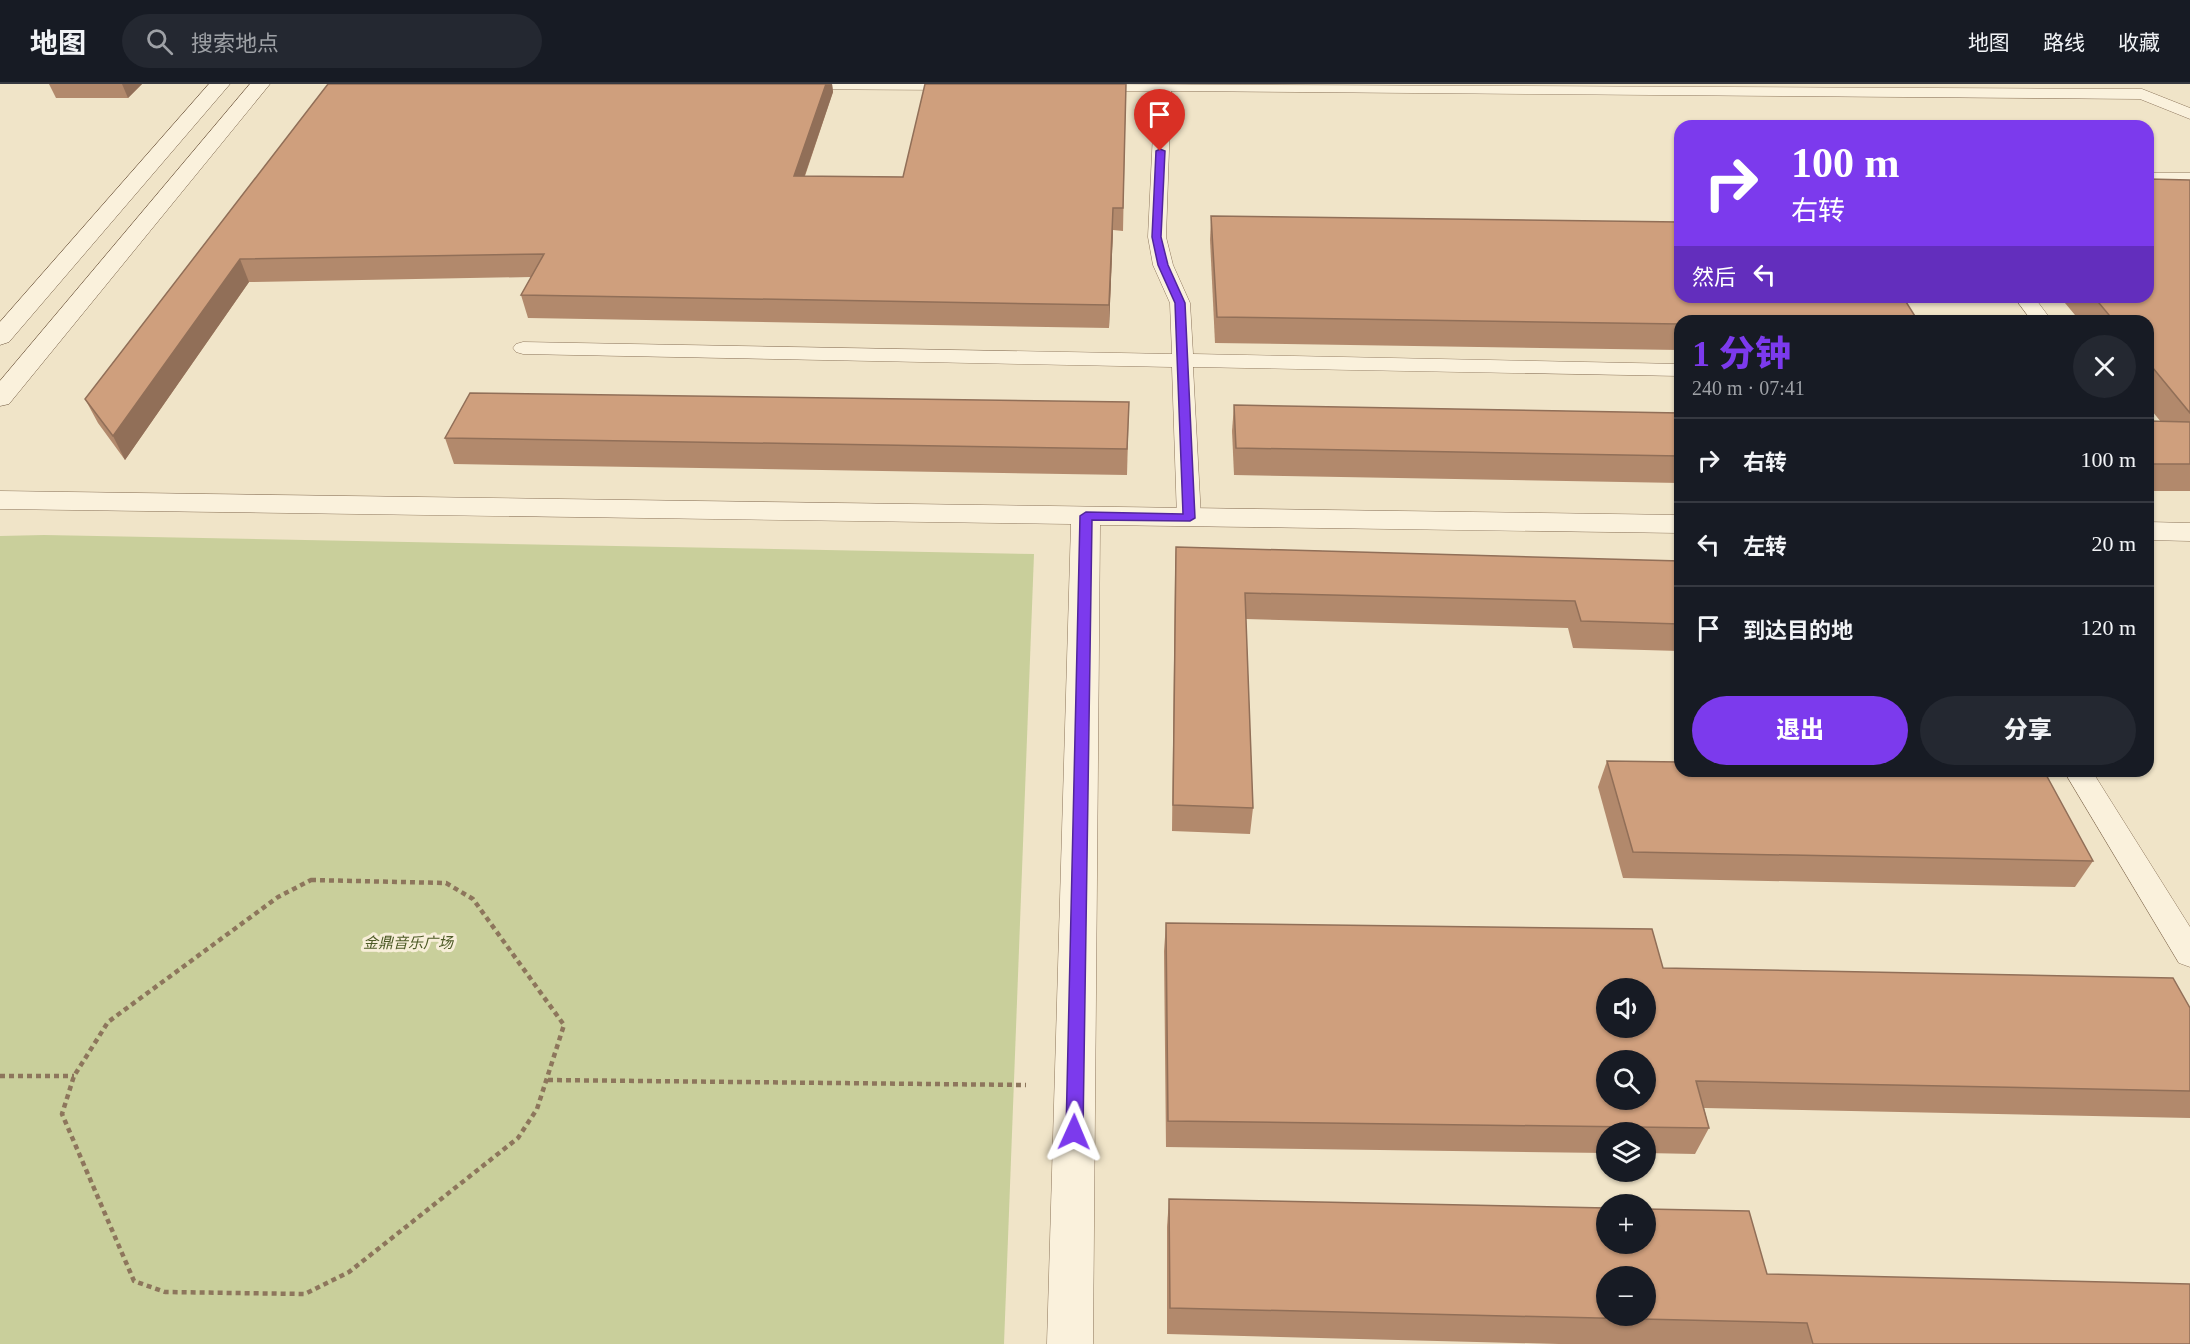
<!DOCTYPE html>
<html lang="zh">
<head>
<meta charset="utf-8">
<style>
  body { margin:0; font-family:"Times New Roman","Noto Sans SC",serif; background:#242831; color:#f1f3f6; height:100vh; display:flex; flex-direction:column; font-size:22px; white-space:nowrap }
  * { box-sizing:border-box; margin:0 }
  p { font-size:20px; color:#9ea1a6 }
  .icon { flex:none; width:33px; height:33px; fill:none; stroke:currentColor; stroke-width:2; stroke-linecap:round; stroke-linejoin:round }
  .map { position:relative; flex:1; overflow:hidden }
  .details { position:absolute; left:1674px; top:231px; width:480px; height:462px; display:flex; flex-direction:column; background:#171b24; border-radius:18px; box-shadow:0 2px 4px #0004 }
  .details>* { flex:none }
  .hud { position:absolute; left:1674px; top:36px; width:480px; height:183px; border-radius:18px; box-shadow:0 2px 4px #0004; background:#7c3aed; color:#fff; overflow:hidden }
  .fabs { position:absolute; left:1596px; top:894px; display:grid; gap:12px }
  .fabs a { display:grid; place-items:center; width:60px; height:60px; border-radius:50%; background:#171b24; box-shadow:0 2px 4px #0004; font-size:30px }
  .pin { position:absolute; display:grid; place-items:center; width:51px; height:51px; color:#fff; margin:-62px -26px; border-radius:50% 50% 50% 0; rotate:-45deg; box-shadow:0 0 6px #0007 }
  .pin .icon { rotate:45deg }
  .me { position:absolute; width:66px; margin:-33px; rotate:1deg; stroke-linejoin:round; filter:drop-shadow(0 0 4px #0008) }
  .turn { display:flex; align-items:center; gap:21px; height:126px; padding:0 18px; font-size:27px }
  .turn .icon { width:78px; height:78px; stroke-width:2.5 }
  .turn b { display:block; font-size:42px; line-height:51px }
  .then { display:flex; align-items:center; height:57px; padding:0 18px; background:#0003; gap:12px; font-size:22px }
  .round { display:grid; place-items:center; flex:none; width:63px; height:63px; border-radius:32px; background:#242831 }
  .headline { display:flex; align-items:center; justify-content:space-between; height:102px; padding:0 18px }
  h1 { font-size:36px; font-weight:800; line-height:45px; color:#7c3aed }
  .primary-button { display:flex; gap:12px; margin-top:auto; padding:12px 18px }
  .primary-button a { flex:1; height:69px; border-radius:36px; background:#7c3aed; color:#fff; font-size:24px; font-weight:800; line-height:69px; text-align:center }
  .primary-button a+a { background:#242831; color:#f1f3f6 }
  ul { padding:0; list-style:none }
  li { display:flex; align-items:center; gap:18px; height:84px; padding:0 18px; border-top:2px solid #363941 }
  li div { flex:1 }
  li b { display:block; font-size:22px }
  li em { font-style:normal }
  header { display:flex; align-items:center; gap:36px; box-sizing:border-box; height:84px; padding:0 30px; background:#171b24; border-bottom:2px solid #363941 }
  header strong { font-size:28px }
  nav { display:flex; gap:33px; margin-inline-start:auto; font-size:21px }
  .search { width:420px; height:54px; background:#242831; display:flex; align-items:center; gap:15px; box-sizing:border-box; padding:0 21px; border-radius:33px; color:#9ea1a6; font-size:22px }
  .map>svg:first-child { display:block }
</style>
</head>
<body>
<header>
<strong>地图</strong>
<div class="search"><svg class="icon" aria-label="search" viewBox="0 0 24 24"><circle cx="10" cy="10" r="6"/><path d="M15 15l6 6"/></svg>搜索地点</div>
<nav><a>地图</a><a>路线</a><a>收藏</a></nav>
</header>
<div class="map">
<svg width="2190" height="1260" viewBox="0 0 2190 1260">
  <rect width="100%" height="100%" fill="#f0e4c8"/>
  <polygon fill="#c9cf9b" points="44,451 1034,470 1004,1260 0,1260 0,452"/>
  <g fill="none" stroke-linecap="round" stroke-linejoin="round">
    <defs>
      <g id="lane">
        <polygon points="745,0 967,0 968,1 960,6 753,5"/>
        <polygon points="1084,0 2142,5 2190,24 2190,35 2140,15 1171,7 1166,153 1173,181 1190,219 1193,270 1680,280 1680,292 1193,283 1201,434 1197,439 1189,441 1181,439 1177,434 1172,283 523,270 516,268 513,264 516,260 523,258 1172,270 1170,219 1153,181 1148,153 1155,7 1091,7 1085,5"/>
        <rect x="2148" y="89" width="42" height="10"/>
        <polygon points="2014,213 2034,213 2052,237 2032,237"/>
        <polygon points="2064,687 2092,687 2190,843 2190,883 2179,879"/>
      </g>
      <g id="street">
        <polygon points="0,407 1680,431 1680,449 1100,441 1093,1260 1047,1260 1071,440 0,425"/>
        <polygon points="2148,438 2190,439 2190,457 2148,456"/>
      </g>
      <g id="secondary">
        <polygon points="209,0 230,0 9,258 0,261 0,238"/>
        <polygon points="250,0 270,0 9,320 0,322 0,297"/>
      </g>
    </defs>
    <use href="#lane" stroke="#8d765c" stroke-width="1"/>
    <use href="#street" stroke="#8d765c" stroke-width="1"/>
    <use href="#secondary" stroke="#6f573f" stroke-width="1"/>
    <g stroke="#8d765c" stroke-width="4.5" stroke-dasharray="5 4" stroke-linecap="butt">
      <polygon points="311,796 446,799 473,815 564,941 537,1025 518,1054 349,1188 305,1210 165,1208 134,1197 62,1030 74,992 108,938 278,813"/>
      <polyline points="0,992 74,992"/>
      <polyline points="548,996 1026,1001"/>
    </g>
    <use href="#lane" fill="#faf1dc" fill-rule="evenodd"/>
    <use href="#street" fill="#faf1dc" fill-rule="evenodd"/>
    <use href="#secondary" fill="#faf1dc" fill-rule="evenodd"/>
  </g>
  <g fill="#b2896c">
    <polygon points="49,0 142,0 128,14 56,14"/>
    <polygon points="328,0 832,0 833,8 805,92 903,93 1126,0 1123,147 1113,146 1109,244 528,234 521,211 531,193 249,198 125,376 98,339 85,315"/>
    <polygon points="2190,96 2190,407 2148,407 2148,337 2161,338 2148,322 2148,237 2080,237 2060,213 2148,213"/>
    <polygon points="1211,132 1680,237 1680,266 1215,259 1210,156"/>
    <polygon points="1129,318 1127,391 454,380 445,354"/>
    <polygon points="1234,321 1680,329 1680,399 1234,391 1232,347"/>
    <polygon points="1176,463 1680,477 1680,567 1573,564 1568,544 1246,535 1253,724 1250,750 1172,747 1175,490"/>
    <polygon points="1607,677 2093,777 2075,803 1623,794 1598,703"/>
    <polygon points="1166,839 1663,884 2190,924 2190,1034 1704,1024 1709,1044 1695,1070 1646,1069 1646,1048 1606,1048 1606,1069 1166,1063 1164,867"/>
    <polygon points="1169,1115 1767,1190 2190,1260 1559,1260 1167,1250 1167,1143"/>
  </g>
  <g fill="#916f58">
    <polygon points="122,0 142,0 128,14"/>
    <polygon points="826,0 832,0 833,8 797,114 794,92"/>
    <polygon points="1113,124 1113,146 1109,244 1109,221"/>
    <polygon points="240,175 249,198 125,376 113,352"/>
  </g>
  <g fill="#cf9f7d" stroke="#916f58" stroke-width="1.5" fill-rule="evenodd">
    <polygon points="328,0 826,0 794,92 903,93 925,0 1126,0 1123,124 1113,124 1109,221 521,211 544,170 240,175 113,352 85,315"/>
    <polygon points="2148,95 2190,96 2190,329 2148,278 2148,237 2114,237 2094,213 2148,213"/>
    <polygon points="1211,132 1680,138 1680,213 1903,213 1918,237 1680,237 1680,240 1217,233"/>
    <polygon points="470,309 1129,318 1127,365 445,354"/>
    <polygon points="1234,321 1680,329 1680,372 1236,364"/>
    <polygon points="2148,337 2190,338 2190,380 2148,380"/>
    <polygon points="1176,463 1680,477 1680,540 1581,537 1575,517 1245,509 1253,724 1173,721"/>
    <polygon points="1607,677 1680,678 1680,687 2044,687 2093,777 1633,768"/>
    <path d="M1166 839 1652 845 1663 884 2173 894 2190 924V1007L1696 997 1709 1044 1168 1037ZM1606 904H1646V944H1606ZM1606 976H1646V1016H1606Z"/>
    <path d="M1169 1115 1606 1124V1160H1646V1125L1749 1127 1767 1190 2190 1200V1260H1813L1807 1239 1170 1224ZM1606 1192H1646V1232H1606Z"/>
  </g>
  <polygon fill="#7c3aed" stroke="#51269a" stroke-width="1.5" points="1160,65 1165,67 1161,153 1168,181 1185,219 1195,434 1190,437 1092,436 1083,1048 1080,1054 1074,1056 1068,1054 1066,1048 1080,432 1086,428 1183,430 1175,219 1158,181 1152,153 1156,67"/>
  <g text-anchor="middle" stroke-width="6" stroke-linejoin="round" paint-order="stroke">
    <g font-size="15" font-style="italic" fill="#4d5a26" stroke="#f7eed8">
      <text x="408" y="864">金鼎音乐广场</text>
    </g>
  </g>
</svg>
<div class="fabs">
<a><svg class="icon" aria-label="sound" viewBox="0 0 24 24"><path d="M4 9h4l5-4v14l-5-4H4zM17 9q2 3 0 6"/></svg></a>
<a><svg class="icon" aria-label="search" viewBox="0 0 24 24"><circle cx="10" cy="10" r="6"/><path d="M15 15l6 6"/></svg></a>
<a><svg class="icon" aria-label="layers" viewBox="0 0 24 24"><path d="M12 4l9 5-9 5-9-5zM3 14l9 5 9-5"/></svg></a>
<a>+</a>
<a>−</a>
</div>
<div class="pin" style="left:1160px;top:67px;background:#d93025"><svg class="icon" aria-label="arrive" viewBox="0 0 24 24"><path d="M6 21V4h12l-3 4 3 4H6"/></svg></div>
<svg class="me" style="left:1074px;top:1048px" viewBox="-20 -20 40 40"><path d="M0-17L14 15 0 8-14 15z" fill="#7c3aed" stroke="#fff" stroke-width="4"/></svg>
<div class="hud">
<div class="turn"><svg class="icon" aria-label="right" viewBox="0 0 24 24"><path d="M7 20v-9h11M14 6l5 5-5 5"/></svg><div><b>100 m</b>右转</div></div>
<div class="then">然后<svg class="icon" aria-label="left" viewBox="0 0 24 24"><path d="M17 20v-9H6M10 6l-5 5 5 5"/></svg></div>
</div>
<section class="details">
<div class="headline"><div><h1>1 分钟</h1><p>240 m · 07:41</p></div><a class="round"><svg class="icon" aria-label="close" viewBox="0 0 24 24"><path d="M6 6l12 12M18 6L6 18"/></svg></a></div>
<ul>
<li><svg class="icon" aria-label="right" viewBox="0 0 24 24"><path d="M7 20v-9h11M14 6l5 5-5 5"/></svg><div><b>右转</b></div><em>100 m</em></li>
<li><svg class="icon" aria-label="left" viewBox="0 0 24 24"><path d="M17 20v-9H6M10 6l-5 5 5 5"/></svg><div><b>左转</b></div><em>20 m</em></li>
<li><svg class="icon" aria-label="arrive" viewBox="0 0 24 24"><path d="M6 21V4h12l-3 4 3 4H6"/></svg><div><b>到达目的地</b></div><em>120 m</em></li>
</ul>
<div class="primary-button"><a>退出</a><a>分享</a></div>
</section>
</div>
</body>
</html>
